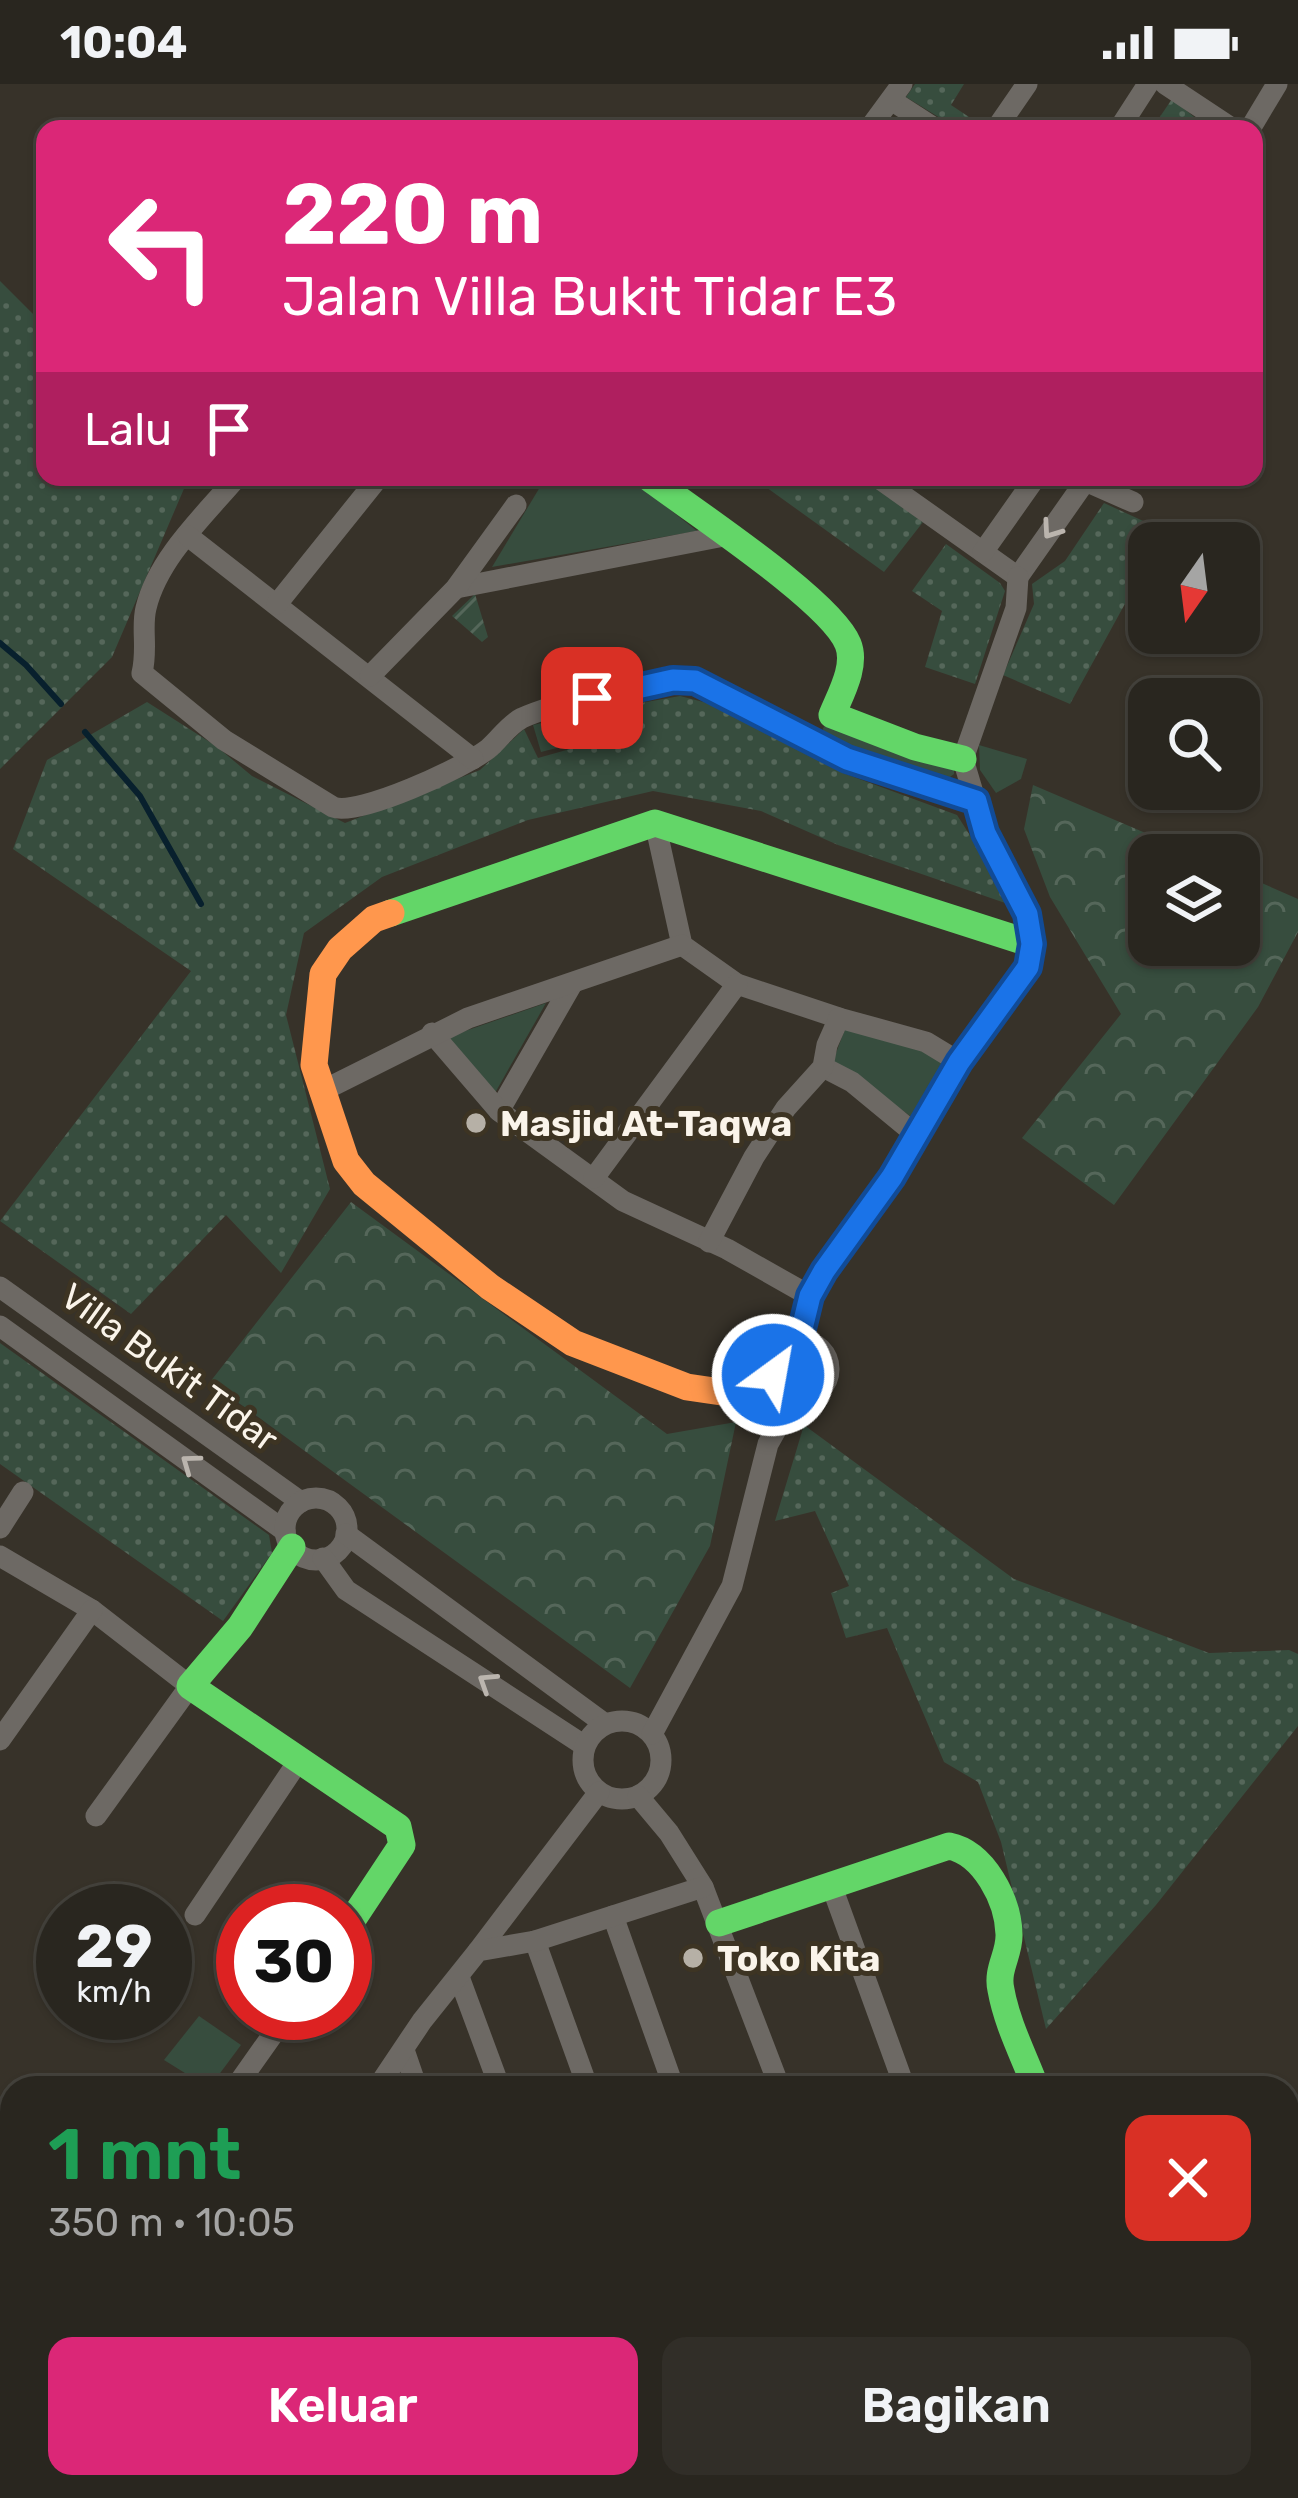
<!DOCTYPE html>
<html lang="id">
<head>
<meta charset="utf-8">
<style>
  body { margin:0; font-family:Rubik,sans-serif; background:#312e28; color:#f1f3f6; height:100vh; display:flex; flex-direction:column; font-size:45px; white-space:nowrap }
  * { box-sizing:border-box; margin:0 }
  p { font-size:39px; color:#a5a5a4 }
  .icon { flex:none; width:66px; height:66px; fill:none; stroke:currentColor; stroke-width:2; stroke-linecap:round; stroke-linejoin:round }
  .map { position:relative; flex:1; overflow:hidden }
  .drawer { position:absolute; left:0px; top:1992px; width:1299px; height:423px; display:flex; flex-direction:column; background:#29261f; border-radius:36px 36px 0 0; box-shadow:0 3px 9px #0004,0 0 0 3px #45433d }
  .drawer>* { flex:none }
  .banner { position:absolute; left:36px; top:36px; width:1227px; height:366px; border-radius:24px; box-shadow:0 3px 9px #0004,0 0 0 3px #45433d; background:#db2777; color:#fff; overflow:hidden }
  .needle { width:78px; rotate:194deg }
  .fabs { position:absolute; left:1128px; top:438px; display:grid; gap:24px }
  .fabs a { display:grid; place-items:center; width:132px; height:132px; border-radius:24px; background:#29261f; box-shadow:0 3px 9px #0004,0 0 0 3px #45433d; font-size:60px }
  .speed { position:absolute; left:36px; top:1800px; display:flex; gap:24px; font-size:60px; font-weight:700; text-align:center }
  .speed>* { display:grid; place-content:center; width:156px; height:156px; border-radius:50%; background:#29261f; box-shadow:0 3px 9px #0004,0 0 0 3px #45433d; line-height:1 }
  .speed small { font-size:30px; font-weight:400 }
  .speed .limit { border:18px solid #d22; background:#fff; color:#111 }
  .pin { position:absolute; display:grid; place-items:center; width:102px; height:102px; color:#fff; margin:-51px; border-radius:24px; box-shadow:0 6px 18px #0006 }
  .me { position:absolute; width:132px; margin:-66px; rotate:32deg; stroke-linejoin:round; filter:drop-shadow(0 0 9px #0008) }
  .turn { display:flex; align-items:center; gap:42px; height:252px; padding:0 48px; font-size:54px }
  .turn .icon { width:156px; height:156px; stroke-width:2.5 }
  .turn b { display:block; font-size:84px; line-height:102px }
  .then { display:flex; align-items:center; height:114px; padding:0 48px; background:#0003; gap:24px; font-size:45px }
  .round { display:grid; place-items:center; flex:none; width:126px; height:126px; border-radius:24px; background:#312e28 }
  .summary { display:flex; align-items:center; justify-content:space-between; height:204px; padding:0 48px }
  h1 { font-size:72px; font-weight:600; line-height:90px; color:#1e9e55 }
  .primary-button { display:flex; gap:24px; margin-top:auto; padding:24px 48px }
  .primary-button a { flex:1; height:138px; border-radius:24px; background:#db2777; color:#fff; font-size:48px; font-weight:600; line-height:138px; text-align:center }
  .primary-button a+a { background:#312e28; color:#f1f3f6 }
  .status { display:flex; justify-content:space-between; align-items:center; height:84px; padding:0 60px; background:#29261f; direction:ltr }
  .status svg { height:33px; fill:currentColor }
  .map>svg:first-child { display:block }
</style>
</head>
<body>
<div class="status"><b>10:04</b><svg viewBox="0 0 49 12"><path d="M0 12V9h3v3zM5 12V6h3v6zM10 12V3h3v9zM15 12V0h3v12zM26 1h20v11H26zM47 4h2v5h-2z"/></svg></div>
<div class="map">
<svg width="1298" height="2414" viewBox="0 0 1298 2414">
  <defs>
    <pattern id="grass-dots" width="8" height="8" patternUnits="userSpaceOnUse" patternTransform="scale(3)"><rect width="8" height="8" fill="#374d3e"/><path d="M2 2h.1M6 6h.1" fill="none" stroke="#55675a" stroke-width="1.8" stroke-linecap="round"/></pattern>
    <pattern id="forest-crowns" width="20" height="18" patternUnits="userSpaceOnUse" patternTransform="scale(3)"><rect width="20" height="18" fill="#374d3e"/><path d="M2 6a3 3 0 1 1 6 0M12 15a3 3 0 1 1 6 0" fill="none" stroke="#55675a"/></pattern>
    <pattern id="garden-furrows" width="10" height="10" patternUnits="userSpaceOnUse" patternTransform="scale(3)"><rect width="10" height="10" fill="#374d3e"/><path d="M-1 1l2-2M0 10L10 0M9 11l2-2" fill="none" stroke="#55675a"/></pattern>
  </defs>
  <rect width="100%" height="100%" fill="#373229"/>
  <g fill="url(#grass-dots)">
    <polygon points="915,0 964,0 951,21 987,45 958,45 906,13"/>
    <polygon points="1172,15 1209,45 1153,43"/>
    <polygon points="0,197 45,242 45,393 189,393 112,573 0,685"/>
    <polygon points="752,393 862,393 923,438 884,488"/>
    <polygon points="1104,419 1165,447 1158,459 1149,459 1149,476 1070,620 1003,591 1034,520 1032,500 1065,477"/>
    <polygon points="946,460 1000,499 1005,507 975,600 925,583 942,527 912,507"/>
    <polygon points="680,612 715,621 779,651 843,689 957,731 994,789 1008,820 838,761 761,727 653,707 528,736 382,793 304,849 286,931 330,1105 281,1189 226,1131 131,1230 0,1137 191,887 13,765 47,676 147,618 216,662 252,692 345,739 480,686 524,645 538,674 602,656 596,627"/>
    <polygon points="0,1259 269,1451 272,1469 223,1537 0,1380"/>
    <polygon points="804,1341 1014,1495 1209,1569 1289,1566 1298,1570 1298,1642 1156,1821 1046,1945 1001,1758 978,1698 944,1678 887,1544 846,1554 831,1509 849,1502 815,1427 775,1437"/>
  </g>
  <g fill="url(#forest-crowns)">
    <polygon points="1033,701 1197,771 1149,771 1149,861 1239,861 1239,789 1298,815 1298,848 1258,923 1114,1121 1022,1054 1121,930 1050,813 1024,745"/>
    <polygon points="351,1118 667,1350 736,1338 710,1462 630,1604 210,1298"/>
  </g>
  <g fill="#374d3e">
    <polygon points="546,393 629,393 697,447 492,483"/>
    <polygon points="586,629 592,655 541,668 533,641"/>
    <path d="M832 637 954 682V690L946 696C904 691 861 676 824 655L823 644Z"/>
    <polygon points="979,661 1027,675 1021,695 996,709 980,686"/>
    <polygon points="546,919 495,1009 445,954"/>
    <polygon points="845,945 920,965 945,981 913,1034 833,977"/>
    <polygon points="199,1932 241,1961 209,2004 164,1976"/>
  </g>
  <polygon fill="url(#garden-furrows)" points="475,510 488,553 482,558 452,532"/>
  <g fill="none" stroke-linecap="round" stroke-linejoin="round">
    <g stroke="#08202d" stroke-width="6">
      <polyline points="0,559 26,581 61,620"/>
      <polyline points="85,648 140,712 201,820"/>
    </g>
    <g stroke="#6d6964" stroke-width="21">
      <polyline points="1165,0 1233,45"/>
      <polyline points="891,16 936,45"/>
      <polyline points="869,45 902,0"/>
      <polyline points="996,45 1027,0"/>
      <polyline points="1119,45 1148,0"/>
      <polyline points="1250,45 1277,0"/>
      <path d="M237 393C204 432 158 474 146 524 141 544 148 564 142 589L224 656 333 723C358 733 465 683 488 665 500 655 508 641 522 634 553 620 644 597 677 596 690 595 700 599 713 604L847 675 922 702 976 717"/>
      <polyline points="877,393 1018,493"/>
      <polyline points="1076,393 1133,418"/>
      <polyline points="188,452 473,675"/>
      <polyline points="983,468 1036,393"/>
      <polyline points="1018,493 1084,399"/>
      <polyline points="456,504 724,452"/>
      <polyline points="277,520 379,393"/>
      <polyline points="370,592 456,504 516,421"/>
      <polyline points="655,739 682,861 737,900 839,934"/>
      <polyline points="572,900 499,1027 623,1117 727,1165 810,1212"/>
      <polyline points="432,949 499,1027"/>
      <polyline points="823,983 852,998 915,1050"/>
      <polyline points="320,1008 468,934 682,861"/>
      <polyline points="594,1094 737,900"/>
      <polyline points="709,1158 754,1073 786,1024 823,983 827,961 839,934 926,958 959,978"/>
      <polyline points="0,1203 301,1418"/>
      <polyline points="0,1242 285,1447"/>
      <polyline points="799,1257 810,1212 823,1187 892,1093 959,978 1028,883 1032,860 1027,830 985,749 963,675 1016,524 1018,493"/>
      <circle cx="801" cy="1285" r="28"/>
      <circle cx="316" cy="1445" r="31"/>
      <polyline points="0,1444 23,1408"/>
      <polyline points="346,1450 605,1640"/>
      <polyline points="0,1472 92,1526 190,1602 96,1732"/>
      <polyline points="323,1474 346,1506 585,1662"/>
      <circle cx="622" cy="1676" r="39"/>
      <polyline points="652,1650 732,1502 768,1360 795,1312"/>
      <polyline points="0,1656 92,1526"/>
      <polyline points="638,1712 669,1749 703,1803 780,2004"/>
      <polyline points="832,1803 905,2004"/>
      <polyline points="195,1831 299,1676"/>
      <polyline points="613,1832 674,2004"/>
      <polyline points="535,1857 588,2004"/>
      <polyline points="478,1867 599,1708"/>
      <polyline points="459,1893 500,2004"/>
      <polyline points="404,1966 417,2004"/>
      <polyline points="235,2004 288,1929"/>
      <polyline points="377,2004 422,1937 478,1867 535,1857 703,1803"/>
      <polyline points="0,2099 10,2087"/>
      <polyline points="0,2196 12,2205"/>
      <polyline points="1287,2263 1298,2292"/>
      <polyline points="0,2323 12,2308"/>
      <polyline points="124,2403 128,2414"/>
      <polyline points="218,2403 222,2414"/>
      <polyline points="289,2403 292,2414"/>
      <polyline points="383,2403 387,2414"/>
      <polyline points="477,2403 481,2414"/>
      <polyline points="649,2403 653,2414"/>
      <polyline points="734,2403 738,2414"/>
      <polyline points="816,2403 820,2414"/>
      <polyline points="926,2403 929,2414"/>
      <polyline points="1028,2403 1032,2414"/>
      <polyline points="1110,2403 1114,2414"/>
      <polyline points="1216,2403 1220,2414"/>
      <polyline points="82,2414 90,2403"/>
      <polyline points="521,2414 548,2403"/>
    </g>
    <g stroke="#63d668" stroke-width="27">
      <path d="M648 393C690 425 831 517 848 560 857 582 840 611 832 631L915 663 963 675"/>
      <polyline points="391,829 655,739 1032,860"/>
      <polyline points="292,1463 240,1543 190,1602 398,1743 402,1761 345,1847"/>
      <path d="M719 1839 949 1762C984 1769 1008 1816 1009 1850 1010 1870 996 1885 1001 1906 1007 1940 1024 1972 1036 2004"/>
    </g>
    <polyline stroke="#ff974d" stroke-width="27" points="391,829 374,835 340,865 323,890 314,981 346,1077 364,1100 490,1203 573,1259 687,1303 735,1310 773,1291"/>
  </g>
  <defs><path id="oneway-chevron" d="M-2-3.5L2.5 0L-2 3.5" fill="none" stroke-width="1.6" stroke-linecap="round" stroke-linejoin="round" transform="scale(3)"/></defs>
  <g stroke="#bbb5ae">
    <use href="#oneway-chevron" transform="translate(1051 446) rotate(125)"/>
    <use href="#oneway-chevron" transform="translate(190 1379) rotate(-144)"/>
    <use href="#oneway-chevron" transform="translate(487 1598) rotate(-147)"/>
  </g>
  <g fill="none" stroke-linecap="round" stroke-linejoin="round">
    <defs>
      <polyline id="route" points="592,614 673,596 695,597 847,675 976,717 985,749 1027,830 1032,860 1028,883 959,978 892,1093 824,1187 810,1212 799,1257 782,1264 773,1281 773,1291"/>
    </defs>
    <use href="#route" stroke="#114b97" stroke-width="30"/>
    <use href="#route" stroke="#1a73e8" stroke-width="21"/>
  </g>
  <g fill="#b6b0a6" stroke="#3d3423" stroke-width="4.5">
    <circle cx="476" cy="1039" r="12"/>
    <circle cx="693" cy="1874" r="12"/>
  </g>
  <g text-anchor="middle" stroke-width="10" stroke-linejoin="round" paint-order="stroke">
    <g font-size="36" font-weight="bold" fill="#faf4ea" stroke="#3d3423" text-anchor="start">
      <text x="500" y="1052">Masjid At-Taqwa</text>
      <text x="717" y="1887">Toko Kita</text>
    </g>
    <g font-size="36" fill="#faf4ea" stroke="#3d3423">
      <text transform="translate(170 1283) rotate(36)" y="13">Villa Bukit Tidar</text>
    </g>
  </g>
</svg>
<div class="fabs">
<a><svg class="needle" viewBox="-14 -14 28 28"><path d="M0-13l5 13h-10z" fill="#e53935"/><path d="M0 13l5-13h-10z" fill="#a5a5a4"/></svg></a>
<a><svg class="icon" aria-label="search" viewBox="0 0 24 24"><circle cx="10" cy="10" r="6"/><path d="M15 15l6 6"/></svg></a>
<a><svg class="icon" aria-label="layers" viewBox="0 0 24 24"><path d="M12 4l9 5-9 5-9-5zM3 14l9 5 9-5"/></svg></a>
</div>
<div class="speed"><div>29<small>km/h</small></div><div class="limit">30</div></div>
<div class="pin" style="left:592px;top:614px;background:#d93025"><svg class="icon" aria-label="arrive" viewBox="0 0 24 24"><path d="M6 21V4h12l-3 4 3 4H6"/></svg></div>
<svg class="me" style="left:773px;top:1291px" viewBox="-20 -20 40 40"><circle r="17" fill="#1a73e8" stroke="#fff" stroke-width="3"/><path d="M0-11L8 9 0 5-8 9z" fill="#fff"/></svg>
<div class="banner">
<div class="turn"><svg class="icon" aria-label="left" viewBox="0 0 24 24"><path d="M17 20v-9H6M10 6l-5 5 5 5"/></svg><div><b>220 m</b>Jalan Villa Bukit Tidar E3</div></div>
<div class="then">Lalu<svg class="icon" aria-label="arrive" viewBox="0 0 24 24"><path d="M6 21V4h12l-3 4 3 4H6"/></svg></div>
</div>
<section class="drawer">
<div class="summary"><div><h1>1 mnt</h1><p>350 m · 10:05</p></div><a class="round" style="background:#d93025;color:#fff"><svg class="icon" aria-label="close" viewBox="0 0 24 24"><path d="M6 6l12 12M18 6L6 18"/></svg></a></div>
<div class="primary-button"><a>Keluar</a><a>Bagikan</a></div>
</section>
</div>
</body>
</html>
